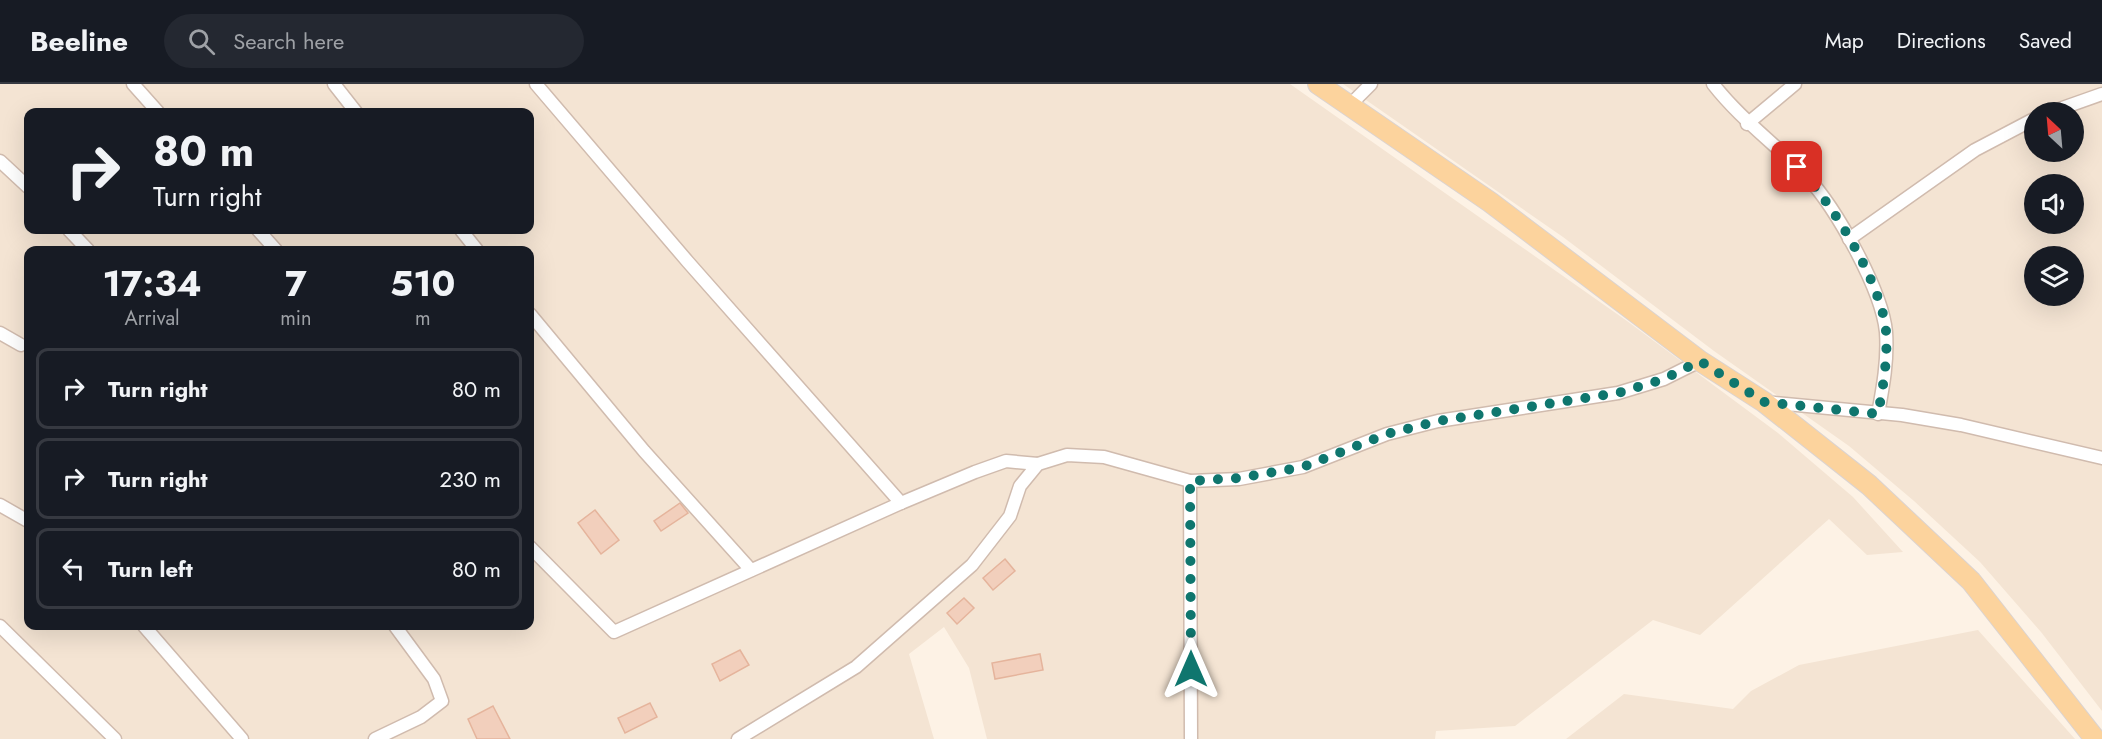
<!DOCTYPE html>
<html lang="en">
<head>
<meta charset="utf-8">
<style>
  body { margin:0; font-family:Jost,sans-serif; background:#242831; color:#f1f3f6; height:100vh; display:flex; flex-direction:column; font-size:22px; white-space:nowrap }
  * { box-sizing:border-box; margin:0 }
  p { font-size:20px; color:#9ea1a6 }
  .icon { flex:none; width:33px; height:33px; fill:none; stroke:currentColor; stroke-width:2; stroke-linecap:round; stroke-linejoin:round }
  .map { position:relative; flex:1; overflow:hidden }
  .drawer { position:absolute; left:24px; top:162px; width:510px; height:384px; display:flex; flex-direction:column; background:#171b24; border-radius:12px; box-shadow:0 6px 24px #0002 }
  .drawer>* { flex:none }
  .top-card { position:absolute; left:24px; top:24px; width:510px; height:126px; border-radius:12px; box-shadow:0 6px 24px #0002; background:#171b24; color:#f1f3f6; overflow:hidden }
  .needle { width:39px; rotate:334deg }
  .fabs { position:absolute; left:2024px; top:18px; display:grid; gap:12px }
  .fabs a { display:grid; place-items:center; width:60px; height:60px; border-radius:50%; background:#171b24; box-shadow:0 6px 24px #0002; font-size:30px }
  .pin { position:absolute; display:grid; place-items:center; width:51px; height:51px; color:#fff; margin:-26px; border-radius:12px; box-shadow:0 3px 9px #0006 }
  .me { position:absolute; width:66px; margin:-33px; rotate:0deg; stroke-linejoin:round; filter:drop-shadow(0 0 4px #0008) }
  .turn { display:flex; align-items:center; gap:21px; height:126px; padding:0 30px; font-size:27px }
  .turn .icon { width:78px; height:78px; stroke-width:2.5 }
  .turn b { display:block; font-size:42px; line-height:51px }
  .eta { display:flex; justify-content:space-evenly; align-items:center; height:102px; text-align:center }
  .eta b { font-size:36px; font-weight:700; line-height:42px }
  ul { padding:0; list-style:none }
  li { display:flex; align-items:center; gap:18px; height:81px; margin:0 12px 9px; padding:0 18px; border:3px solid #363941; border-radius:12px }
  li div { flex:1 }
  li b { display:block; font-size:22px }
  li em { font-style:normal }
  header { display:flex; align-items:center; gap:36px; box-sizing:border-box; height:84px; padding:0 30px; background:#171b24; border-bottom:2px solid #363941 }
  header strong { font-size:28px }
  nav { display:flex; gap:33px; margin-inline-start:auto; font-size:21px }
  .search { width:420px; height:54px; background:#242831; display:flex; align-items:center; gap:15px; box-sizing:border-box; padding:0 21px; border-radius:33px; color:#9ea1a6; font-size:22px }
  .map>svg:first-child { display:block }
</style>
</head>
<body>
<header>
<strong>Beeline</strong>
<div class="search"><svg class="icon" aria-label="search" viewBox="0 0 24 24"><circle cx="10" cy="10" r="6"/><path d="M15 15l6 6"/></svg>Search here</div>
<nav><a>Map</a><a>Directions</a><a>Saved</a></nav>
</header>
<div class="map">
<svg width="2102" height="655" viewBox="0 0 2102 655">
  <rect width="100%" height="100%" fill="#fdf2e5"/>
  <g fill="#f4e4d3" fill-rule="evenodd">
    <path d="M0 0H1290L1627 237 1778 349 1853 413 1903 468 1867 471 1829 435 1700 551 1653 536 1515 642 1436 647 1435 655H987L969 584 944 543 909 570 934 655H0ZM28 28H530V146H28ZM28 166H530V542H28Z"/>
    <path d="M1343 0H2102V627L2041 548 1980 478 1914 417 1849 362 1714 267 1563 153ZM2034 28H2073V68H2034ZM2034 100H2073V140H2034ZM2034 172H2073V212H2034Z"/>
    <polygon points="1978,546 2075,655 1566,655 1624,610 1733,625 1751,607 1799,581"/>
  </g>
  <g fill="#f2cfbc" stroke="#e5b49c" stroke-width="1.5">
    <polygon points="680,419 688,429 661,447 654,437"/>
    <polygon points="595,426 619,456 601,470 578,439"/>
    <polygon points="1005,475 1015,487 993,506 983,494"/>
    <polygon points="964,514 974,524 957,540 947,529"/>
    <polygon points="740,566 749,581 720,597 712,580"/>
    <polygon points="1040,570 1043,586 995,595 992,579"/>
    <polygon points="650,619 657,633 625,649 618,634"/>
    <polygon points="493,622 510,655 477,655 468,635"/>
  </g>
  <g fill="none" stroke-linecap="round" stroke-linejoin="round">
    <defs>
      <g id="minor">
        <polyline points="133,0 158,28"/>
        <polyline points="334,0 356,28"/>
        <polyline points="536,0 688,178 901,419"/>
        <path d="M1713 0C1741 36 1777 61 1807 93 1836 124 1882 206 1886 248 1888 276 1883 303 1878 330"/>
        <polyline points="1350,21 1371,0"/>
        <polyline points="2051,28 2102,10"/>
        <polyline points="1747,40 1795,0"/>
        <polyline points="0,77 28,103"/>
        <polyline points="69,146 88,166"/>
        <polyline points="258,146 276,166"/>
        <polyline points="461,146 477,166"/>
        <polyline points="1849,155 1975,66 2034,35"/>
        <polyline points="530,230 644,367 751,486"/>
        <polyline points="0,249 21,261"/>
        <polyline points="1765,318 1902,331 1961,341 2102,374"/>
        <polyline points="1190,397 1191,655"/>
        <polyline points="0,421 28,437"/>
        <polyline points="530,463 614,548 901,419 975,388 1006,377 1038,380"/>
        <polyline points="0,542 115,655"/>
        <polyline points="144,542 242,655"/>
        <polyline points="375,655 421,633 442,617 434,595 395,542"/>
        <polyline points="738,655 856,583 972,481 1010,432 1020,402 1038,380 1067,371 1104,373 1190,397 1239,395 1303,383 1387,350 1438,337 1618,309 1664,295 1700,277"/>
      </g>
      <polyline id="primary" points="1318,0 1490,118 1700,277 1764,318 1869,401 1971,497 2095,655"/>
    </defs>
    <use href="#minor" stroke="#d0bbae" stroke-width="15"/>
    <use href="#primary" stroke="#dbd3d0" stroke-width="22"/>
    <use href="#minor" stroke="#fff" stroke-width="12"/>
    <use href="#primary" stroke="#fcd39d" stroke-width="20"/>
  </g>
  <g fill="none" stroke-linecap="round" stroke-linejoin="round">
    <path stroke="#0f766e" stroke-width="10" stroke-dasharray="0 18" d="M1191 585 1190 397 1239 394 1303 383 1387 350 1438 337 1618 309 1664 295 1700 277 1764 318 1878 330C1883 303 1888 275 1886 247 1882 200 1831 116 1797 83"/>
  </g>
</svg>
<div class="fabs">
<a><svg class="needle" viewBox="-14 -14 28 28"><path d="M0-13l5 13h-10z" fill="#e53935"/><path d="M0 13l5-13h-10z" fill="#9ea1a6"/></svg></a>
<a><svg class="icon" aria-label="sound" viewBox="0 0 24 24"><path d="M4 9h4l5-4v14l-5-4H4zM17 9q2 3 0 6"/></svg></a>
<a><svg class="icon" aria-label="layers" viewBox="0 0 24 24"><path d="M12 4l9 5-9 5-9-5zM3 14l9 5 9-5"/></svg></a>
</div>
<div class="pin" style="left:1797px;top:83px;background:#d93025"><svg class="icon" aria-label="arrive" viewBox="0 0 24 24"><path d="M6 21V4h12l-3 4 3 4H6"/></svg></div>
<svg class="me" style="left:1191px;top:585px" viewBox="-20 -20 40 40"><path d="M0-17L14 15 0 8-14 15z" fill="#0f766e" stroke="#fff" stroke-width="4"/></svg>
<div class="top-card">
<div class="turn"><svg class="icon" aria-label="right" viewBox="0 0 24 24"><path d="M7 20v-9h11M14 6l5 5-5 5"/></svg><div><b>80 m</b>Turn right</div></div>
</div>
<section class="drawer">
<div class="eta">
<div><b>17:34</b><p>Arrival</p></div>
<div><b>7</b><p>min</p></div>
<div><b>510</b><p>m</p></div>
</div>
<ul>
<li><svg class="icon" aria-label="right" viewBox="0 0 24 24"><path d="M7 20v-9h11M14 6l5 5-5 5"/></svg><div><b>Turn right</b></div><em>80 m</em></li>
<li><svg class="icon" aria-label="right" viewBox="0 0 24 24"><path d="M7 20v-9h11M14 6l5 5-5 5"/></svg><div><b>Turn right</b></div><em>230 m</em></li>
<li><svg class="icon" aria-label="left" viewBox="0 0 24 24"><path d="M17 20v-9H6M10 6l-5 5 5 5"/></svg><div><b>Turn left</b></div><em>80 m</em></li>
</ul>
</section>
</div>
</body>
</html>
